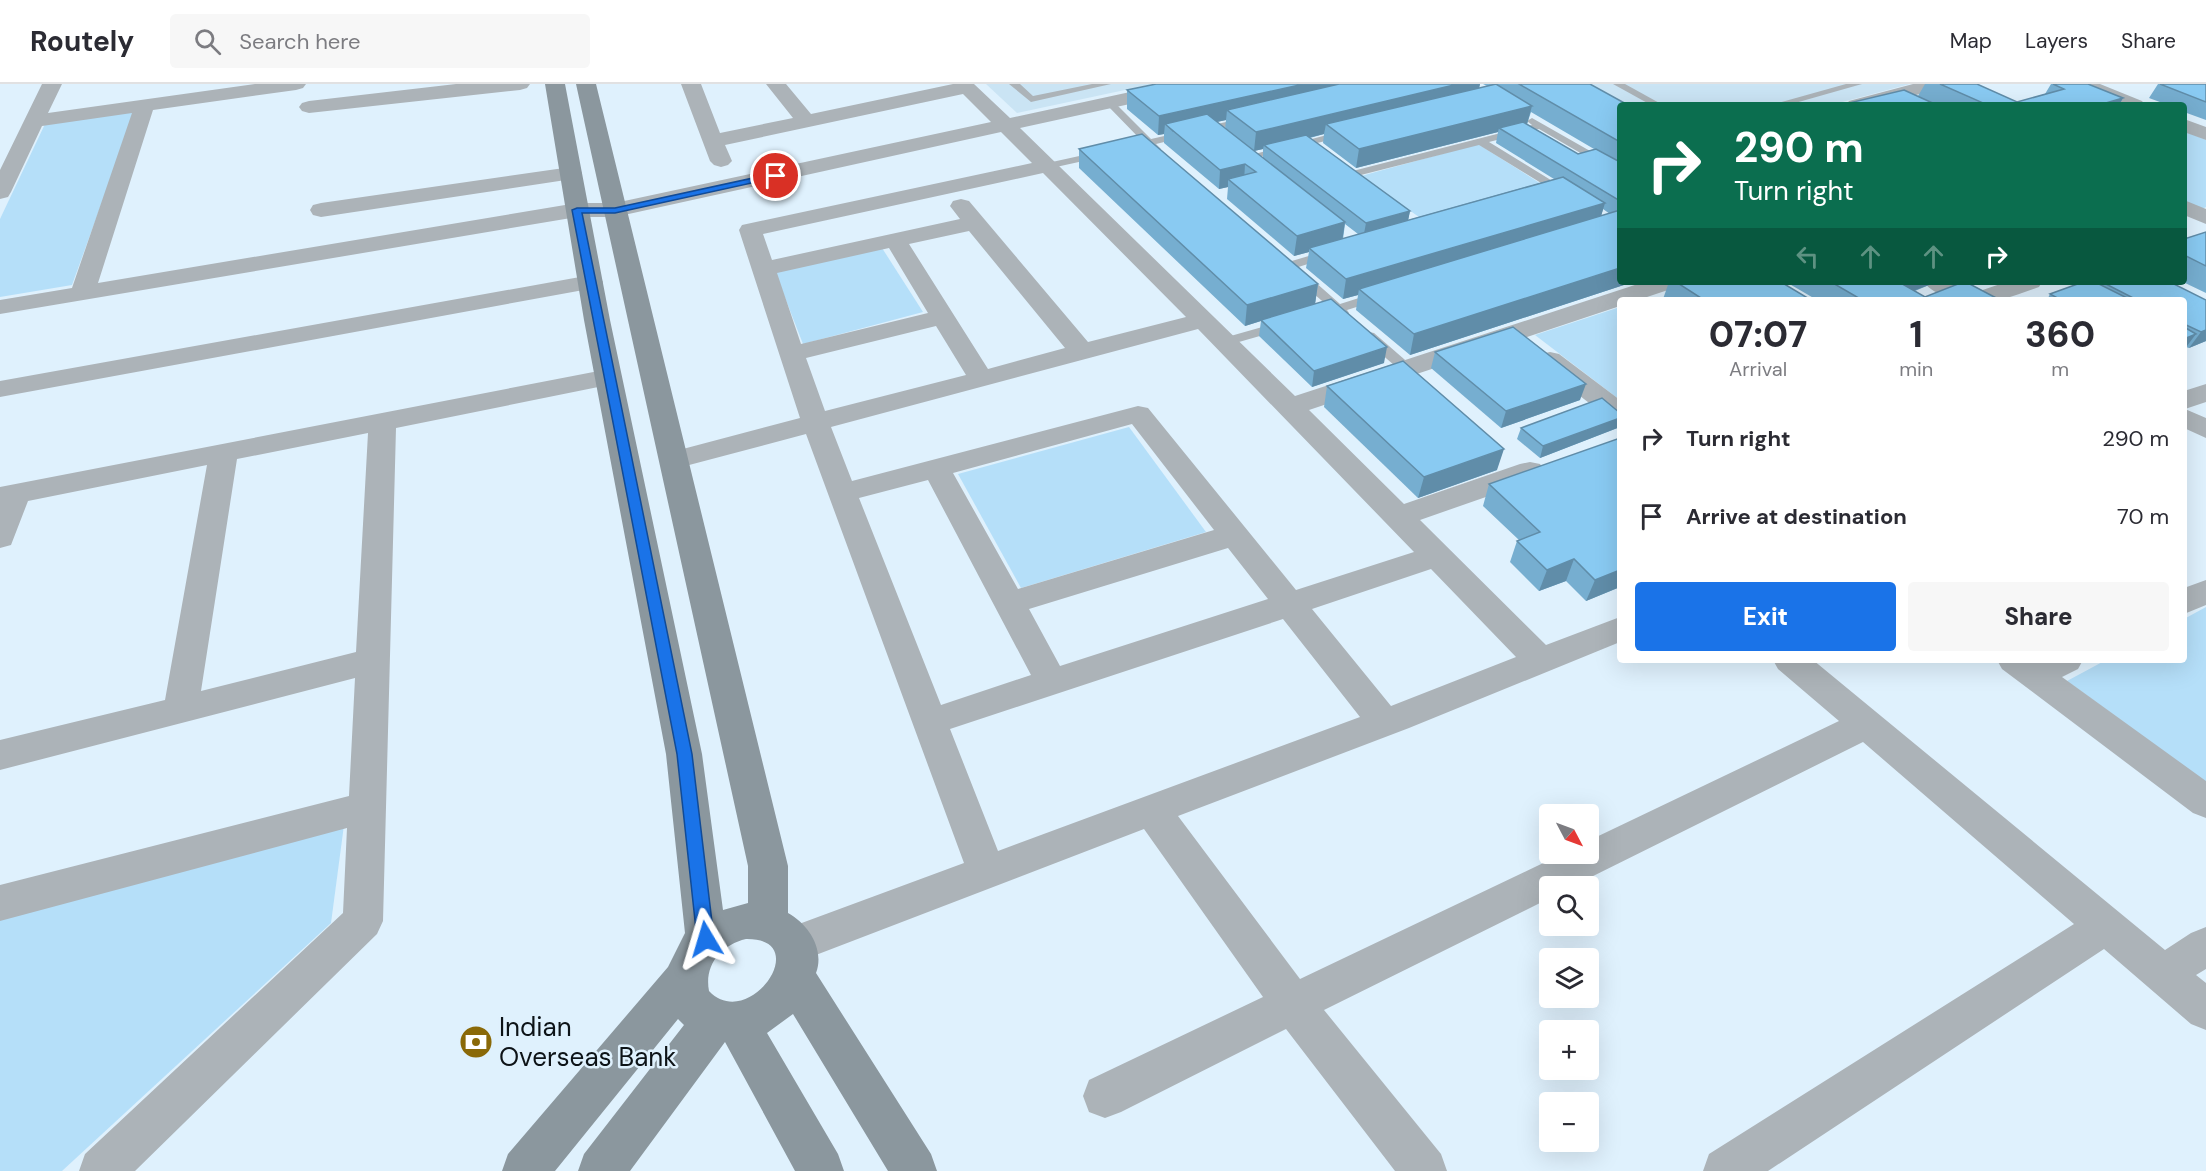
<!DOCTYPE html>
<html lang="en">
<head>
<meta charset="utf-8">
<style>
  body { margin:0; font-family:"DM Sans",sans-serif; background:#f7f7f7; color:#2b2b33; height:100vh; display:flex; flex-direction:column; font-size:22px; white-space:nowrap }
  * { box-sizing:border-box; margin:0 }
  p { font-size:20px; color:#7c7c81 }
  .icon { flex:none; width:33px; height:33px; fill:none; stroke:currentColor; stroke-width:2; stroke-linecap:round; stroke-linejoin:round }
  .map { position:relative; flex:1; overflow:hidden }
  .side { position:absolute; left:1617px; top:213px; width:570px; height:366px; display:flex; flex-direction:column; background:#fff; border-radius:6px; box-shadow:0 6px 24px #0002 }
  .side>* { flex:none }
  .hud { position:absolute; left:1617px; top:18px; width:570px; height:183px; border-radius:6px; box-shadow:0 6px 24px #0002; background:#0b6e4f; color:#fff; overflow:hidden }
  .needle { width:39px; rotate:131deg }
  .controls { position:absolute; left:1539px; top:720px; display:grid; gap:12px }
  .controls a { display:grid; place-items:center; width:60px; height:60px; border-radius:6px; background:#fff; box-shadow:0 6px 24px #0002; font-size:30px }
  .pin { position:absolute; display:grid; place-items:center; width:51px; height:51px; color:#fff; margin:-26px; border:3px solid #fff; border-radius:50%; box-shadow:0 2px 6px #0007 }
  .me { position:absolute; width:66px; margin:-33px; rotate:353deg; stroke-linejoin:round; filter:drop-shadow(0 0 4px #0008) }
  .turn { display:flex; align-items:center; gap:21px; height:126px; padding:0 18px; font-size:27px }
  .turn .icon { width:78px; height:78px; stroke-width:2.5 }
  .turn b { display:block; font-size:42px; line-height:51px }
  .lanes { display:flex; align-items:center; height:57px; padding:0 18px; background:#0003; justify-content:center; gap:30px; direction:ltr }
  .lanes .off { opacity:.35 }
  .eta { display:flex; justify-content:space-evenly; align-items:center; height:102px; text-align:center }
  .eta b { font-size:36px; font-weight:800; line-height:42px }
  .action { display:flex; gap:12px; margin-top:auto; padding:12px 18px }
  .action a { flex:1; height:69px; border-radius:6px; background:#1a73e8; color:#fff; font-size:24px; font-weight:800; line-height:69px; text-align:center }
  .action a+a { background:#f7f7f7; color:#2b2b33 }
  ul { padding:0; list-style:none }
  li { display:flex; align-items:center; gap:18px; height:78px; padding:0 18px }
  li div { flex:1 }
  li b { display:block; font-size:22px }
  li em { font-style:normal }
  header { display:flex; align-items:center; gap:36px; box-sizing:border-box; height:84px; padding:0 30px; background:#fff; border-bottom:2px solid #e1e1e2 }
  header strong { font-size:28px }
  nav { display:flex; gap:33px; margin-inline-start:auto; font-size:21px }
  .search { width:420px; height:54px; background:#f7f7f7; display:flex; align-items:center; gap:15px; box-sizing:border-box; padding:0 21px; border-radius:6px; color:#7c7c81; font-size:22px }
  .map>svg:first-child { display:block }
</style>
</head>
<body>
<header>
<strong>Routely</strong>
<div class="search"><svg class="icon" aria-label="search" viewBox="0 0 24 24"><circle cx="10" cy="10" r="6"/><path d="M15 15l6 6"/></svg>Search here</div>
<nav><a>Map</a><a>Layers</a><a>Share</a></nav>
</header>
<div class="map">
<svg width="2206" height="1087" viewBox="0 0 2206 1087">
  <rect width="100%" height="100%" fill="#dff1fd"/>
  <g fill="#cae4f4">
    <polygon points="986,0 1153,0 1017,29"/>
    <polygon points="1590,0 1910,0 1831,21 1629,21"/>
  </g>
  <g fill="#b5dff9">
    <polygon points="135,27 72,201 0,213 0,135 45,40"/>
    <polygon points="2184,47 2206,56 2206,123 2202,125 2184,117"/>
    <polygon points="1478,60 1546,103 1426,138 1361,92"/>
    <polygon points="882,164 923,228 803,260 775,188"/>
    <polygon points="1620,223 1620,316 1535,251"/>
    <polygon points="1129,343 1206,448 1021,504 958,390"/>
    <polygon points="2206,523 2206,698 2067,597 2106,576 2184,576 2184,535"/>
    <polygon points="344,741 331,839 62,1087 0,1087 0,835"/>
  </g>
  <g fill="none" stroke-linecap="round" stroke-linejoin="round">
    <g fill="#acb3b8" fill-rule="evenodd">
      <polygon points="1009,0 1020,0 1033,12 1092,0 1111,0 1031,18"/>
      <polygon points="1613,0 1625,0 1663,21 1651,21"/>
      <polygon points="1846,0 1862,0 1788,21 1771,21"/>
      <polygon points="1107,17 1113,17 1151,55 1248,33 1253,36 1156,60 1161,65 1156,68 1147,62 1137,62 1137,58 1142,57 1107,21"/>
      <polygon points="1532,34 1620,84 1620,92 1539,45 1489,58 1567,106 1567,110 1559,110 1479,61 1349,94 1344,91 1345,89 1532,41 1527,37"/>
      <polygon points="1346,46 1350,47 1350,51 1248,76 1243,73"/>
      <polygon points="1102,67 1107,70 1106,72 1047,85 1042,82 1043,80"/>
      <polygon points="1329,166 1333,168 1333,172 1289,186 1283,182 1285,179"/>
      <polygon points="1302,189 1306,190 1340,220 1378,208 1384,212 1382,215 1347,226 1349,229 1347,232 1343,233 1336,229 1319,234 1315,233 1313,230 1329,223 1298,196 1298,190"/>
      <polygon points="1280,238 1286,242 1284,245 1225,262 1219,258 1220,255"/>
      <polygon points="1369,248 1374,249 1412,282 1414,285 1412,288 1402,288 1364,255 1363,252"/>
    </g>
    <g fill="#acb3b8" fill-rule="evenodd">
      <path d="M42 0H62L48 29 255 0H306L303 4 296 6 153 26 98 199 577 119H615L991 38 963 10 725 61 732 77 728 81 721 83 714 81 710 77 681 0H701L720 49 793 34 766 0H786L811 30 953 0H974L1010 34 1167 0H1204L1201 4 1194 6 1020 44 1295 312 1644 198H1680L1677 203 1638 216H1620V222L1309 326 1404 420 1520 380 1530 378 1540 380 1545 387 1540 394 1420 436 1546 561 1620 533V558L1409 644 1178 732 1300 895 1562 770H1588V757L1839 637 1778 585 1773 576H1813L2165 866 2191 849 2206 843V885L2196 891 2206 899V946L2191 940 2104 865 1768 1087H1703L1709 1070 2074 840 1863 658 1573 802H1550V814L1324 926 1441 1070 1447 1087H1395L1286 945 1121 1028 1105 1034 1089 1028 1083 1012 1089 996 1263 913 1144 745 795 879 780 873 774 860 780 847 964 779 806 350 674 385 664 382 660 376 664 370 800 334 739 146 742 141 1032 79 1001 48 615 133H577L0 230V216L72 204 132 29 42 42 11 108 8 113 0 115V86ZM1043 89 1186 233 1088 258 969 117 961 115 953 117 950 122 960 135 772 176 763 150ZM969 147 1065 264 988 285 909 160ZM889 164 928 229 801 260 777 189ZM936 242 966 291 825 327 806 274ZM1198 245 1414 468 1296 506 1148 324 1138 322 852 397 831 343ZM1132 340 1214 446 1018 505 953 389ZM928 396 1031 591 941 621 859 414ZM1228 464 1268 515 1060 582 1029 525ZM1431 485 1516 573 1391 622 1312 525ZM1283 535 1360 633 998 767 950 645Z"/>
      <polygon points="456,0 530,0 527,4 520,6 309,29 302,27 299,23 302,19 309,17"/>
      <polygon points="1913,0 1945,0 1942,4 1879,21 1846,21 1849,17"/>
      <polygon points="2073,0 2100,0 2142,17 2145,21 2118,21 2076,4"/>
      <polygon points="2184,35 2206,43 2206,56 2184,48"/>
      <polygon points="571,83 579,84 582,89 579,94 321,133 313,131 310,126 313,121 321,119"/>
      <polygon points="2184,116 2206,125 2206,140 2184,131"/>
      <polygon points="591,191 600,193 603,198 600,203 0,313 0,297"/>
      <path d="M1924 198H1954L1974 209 2006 198H2042L2039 203C2027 207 2015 212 2003 215 1981 221 1938 218 1924 198Z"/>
      <polygon points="1550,268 1559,270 1620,316 1620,337 1610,335 1541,282 1537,276 1541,270"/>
      <path d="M609 285 618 287 622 293 618 299 396 344 383 837 377 850 135 1087H79L85 1070 343 829 347 744 0 837V801L349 712 355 594 0 686V656L165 616 207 381 28 417 11 461 0 464V403ZM368 349 356 568 201 607 237 375Z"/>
      <polygon points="2206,300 2206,318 2185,325 2206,334 2206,354 2184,344 2184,307"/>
      <polygon points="2206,496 2206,521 2184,530 2184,504"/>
      <polygon points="1997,576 2083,576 2078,585 2062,593 2206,697 2206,734 2193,729 2022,600 2002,585"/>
    </g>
    <path fill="#8b979e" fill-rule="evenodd" d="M545 0H565L610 236 702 670 723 826 748 819V782L576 0H596L788 782V829C808 840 825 865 816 889L931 1070 937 1087H888L793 930 767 949 838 1070 844 1087H795L725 958 630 1087H578L584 1070 684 941 678 935 555 1087H502L508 1070 668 883 685 849 666 670 584 236ZM746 855C815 854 749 949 709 907 704 881 721 861 746 855Z"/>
  </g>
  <g fill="#76aed0" fill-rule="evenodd">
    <path d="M1156 0H1480L1479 4 1487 2 1483 0H1590L1620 21V198H1633L1410 271 1356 226 1358 211 1343 215 1306 184 1309 168 1294 172 1227 115 1228 103 1219 105 1164 59V50L1158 51 1127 25V6ZM1531 28 1594 65 1578 70 1527 40ZM1226 36 1225 45 1216 38ZM1498 48 1496 59 1554 95 1408 136 1410 127 1310 54 1324 50 1323 59 1356 84ZM1263 65V74L1254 67ZM1603 125 1610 130 1601 132ZM1345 140 1358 150 1343 155Z"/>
    <polygon points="1925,0 1977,0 2017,18 2045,10 2051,0 2088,0 2123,14 2119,21 1848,21 1849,19 1918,12"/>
    <polygon points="2158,0 2206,0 2206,36 2184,28 2184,21 2168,21 2149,14"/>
    <polygon points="1079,65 1318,200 1315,220 1384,279 1312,303 1259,252 1261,237 1245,242 1079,84"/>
    <polygon points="2206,148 2206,209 2183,198 2184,198 2184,155"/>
    <polygon points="1669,198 1781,198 1811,216 1665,216 1663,215"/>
    <polygon points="1786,198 1931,198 1929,201 1915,207 1925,213 2000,216 1817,216"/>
    <polygon points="2083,198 2170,198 2206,216 2206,257 2189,264 2186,263 2184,266 2184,216 2047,216 2050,210"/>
    <polygon points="1435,268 1580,316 1501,344 1431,284"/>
    <polygon points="1327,302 1497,386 1418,414 1324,323"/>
    <polygon points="1620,329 1620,343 1540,374 1517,355 1521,344"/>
    <polygon points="1489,400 1620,503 1586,517 1566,497 1539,507 1510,478 1517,457 1519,456 1483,422"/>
  </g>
  <g fill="#608da9">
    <polygon points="1304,0 1382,0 1227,26 1226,36 1173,48 1165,40 1164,50 1158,51 1159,32"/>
    <polygon points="1458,0 1480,0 1477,13 1326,40 1324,50 1267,64 1264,61 1263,65 1254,67 1256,48"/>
    <polygon points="2123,14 2119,21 2099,21"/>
    <polygon points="1532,22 1527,40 1499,44 1498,48 1356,84 1359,65"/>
    <polygon points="1245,80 1244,99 1228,95 1228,103 1219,105 1220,86"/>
    <polygon points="1605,119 1599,139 1359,205 1358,211 1343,215 1346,195"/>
    <polygon points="1410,127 1407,142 1363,155 1366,139"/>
    <polygon points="1345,138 1342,158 1309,164 1309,168 1294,172 1297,152"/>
    <polygon points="1620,184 1620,198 1633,198 1410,271 1414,250"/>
    <polygon points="1896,198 1931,198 1929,201 1889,216"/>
    <polygon points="1318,200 1315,220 1245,242 1247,221"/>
    <polygon points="2206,246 2206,257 2189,264 2201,248"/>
    <polygon points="2196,250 2184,266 2184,255"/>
    <polygon points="1387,263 1384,279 1312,303 1314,287"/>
    <polygon points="1586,300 1580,316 1501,344 1506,327"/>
    <polygon points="1620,334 1620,343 1540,374 1543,362"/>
    <polygon points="1504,365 1497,386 1418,414 1424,393"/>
    <polygon points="1574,475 1566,497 1539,507 1547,486"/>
    <polygon points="1620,486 1620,503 1586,517 1595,496"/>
  </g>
  <g fill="#89caf2" stroke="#608da9" stroke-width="1.5">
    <polygon points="1156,0 1304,0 1159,32 1127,6"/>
    <polygon points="1339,0 1458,0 1256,48 1227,26"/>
    <polygon points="1496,0 1532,22 1359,65 1326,40"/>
    <polygon points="1519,0 1590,0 1628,21 1620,21 1620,58"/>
    <polygon points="1940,0 1977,0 2017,18 2064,5 2053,0 2088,0 2123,14 2099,21 1971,21 1981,18"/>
    <polygon points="2160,0 2206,0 2206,18"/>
    <polygon points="1904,6 1937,21 1852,21 1849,19"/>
    <polygon points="1207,30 1345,138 1297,152 1228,95 1256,88 1245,80 1220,86 1165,40"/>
    <polygon points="1523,38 1578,70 1596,65 1620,78 1620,117 1499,44"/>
    <polygon points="1142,50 1318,200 1247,221 1079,65"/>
    <polygon points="1306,51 1410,127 1366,139 1264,61"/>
    <polygon points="1563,93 1605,119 1346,195 1309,164"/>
    <polygon points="1620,126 1620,184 1414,250 1359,205"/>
    <polygon points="2206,148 2206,182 2184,171 2184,155"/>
    <polygon points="1676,198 1781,198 1811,216 1704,216"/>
    <polygon points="1831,198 1899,198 1925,213 1963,198 1966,198 2000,216 1862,216"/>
    <polygon points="2083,198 2095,198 2131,216 2061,216 2050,210"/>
    <polygon points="2102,198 2170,198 2206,216 2206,246 2201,248 2184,240 2184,216 2137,216"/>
    <polygon points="1331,215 1387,263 1314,287 1261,236"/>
    <polygon points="1513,243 1586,300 1506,327 1435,268"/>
    <polygon points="2184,243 2196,250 2184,255"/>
    <polygon points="1403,277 1504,365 1424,393 1327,302"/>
    <polygon points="1602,314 1620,329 1620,334 1543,362 1521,344"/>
    <polygon points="1620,354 1620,486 1595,496 1574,475 1547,486 1517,457 1540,448 1489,400"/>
  </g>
  <polygon fill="#1a73e8" stroke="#114b97" stroke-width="1.5" points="776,89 781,92 779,93 615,129 582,129 692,670 714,855 712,860 706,863 700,860 697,855 677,670 572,126 577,124 615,124"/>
  <defs>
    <symbol id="bank-disc" viewBox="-11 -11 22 22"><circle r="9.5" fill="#8a6908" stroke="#dff1fd"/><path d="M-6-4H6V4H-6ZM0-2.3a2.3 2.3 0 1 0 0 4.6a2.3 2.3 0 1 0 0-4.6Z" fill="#fff"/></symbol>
  </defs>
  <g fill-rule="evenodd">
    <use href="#bank-disc" x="457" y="939" width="38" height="38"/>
  </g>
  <g text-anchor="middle" stroke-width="5" stroke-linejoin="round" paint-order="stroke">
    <g font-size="26" fill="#0d1317" stroke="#dff1fd" text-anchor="start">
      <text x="499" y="952">Indian<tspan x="499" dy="30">Overseas Bank</tspan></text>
    </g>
  </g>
</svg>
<div class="controls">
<a><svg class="needle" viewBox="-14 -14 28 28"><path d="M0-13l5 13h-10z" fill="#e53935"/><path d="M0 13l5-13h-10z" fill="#7c7c81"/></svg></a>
<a><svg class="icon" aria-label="search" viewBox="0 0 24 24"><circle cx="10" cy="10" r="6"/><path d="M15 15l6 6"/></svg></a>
<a><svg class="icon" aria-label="layers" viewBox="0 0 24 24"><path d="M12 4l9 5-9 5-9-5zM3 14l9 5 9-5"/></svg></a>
<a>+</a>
<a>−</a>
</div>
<div class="pin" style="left:776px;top:92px;background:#d93025"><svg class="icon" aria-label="arrive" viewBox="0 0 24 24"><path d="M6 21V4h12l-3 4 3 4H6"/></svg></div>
<svg class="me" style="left:706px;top:855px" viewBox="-20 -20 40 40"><path d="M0-17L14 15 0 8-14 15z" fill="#1a73e8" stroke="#fff" stroke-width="4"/></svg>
<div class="hud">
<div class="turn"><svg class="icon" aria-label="right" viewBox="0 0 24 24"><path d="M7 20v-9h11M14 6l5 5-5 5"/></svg><div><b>290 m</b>Turn right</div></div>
<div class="lanes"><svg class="icon off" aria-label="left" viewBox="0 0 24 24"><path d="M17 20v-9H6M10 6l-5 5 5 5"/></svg><svg class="icon off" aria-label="ahead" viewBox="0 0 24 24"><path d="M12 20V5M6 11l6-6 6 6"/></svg><svg class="icon off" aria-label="ahead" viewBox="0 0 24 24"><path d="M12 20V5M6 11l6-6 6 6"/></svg><svg class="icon" aria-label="right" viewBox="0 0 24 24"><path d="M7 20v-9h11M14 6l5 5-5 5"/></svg></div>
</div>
<section class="side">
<div class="eta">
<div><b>07:07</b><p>Arrival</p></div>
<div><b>1</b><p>min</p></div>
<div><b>360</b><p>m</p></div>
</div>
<ul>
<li><svg class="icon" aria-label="right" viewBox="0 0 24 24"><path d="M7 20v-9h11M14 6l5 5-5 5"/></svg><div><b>Turn right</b></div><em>290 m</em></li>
<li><svg class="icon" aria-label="arrive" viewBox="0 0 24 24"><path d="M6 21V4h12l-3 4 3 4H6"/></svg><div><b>Arrive at destination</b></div><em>70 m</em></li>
</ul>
<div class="action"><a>Exit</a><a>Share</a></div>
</section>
</div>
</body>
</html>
